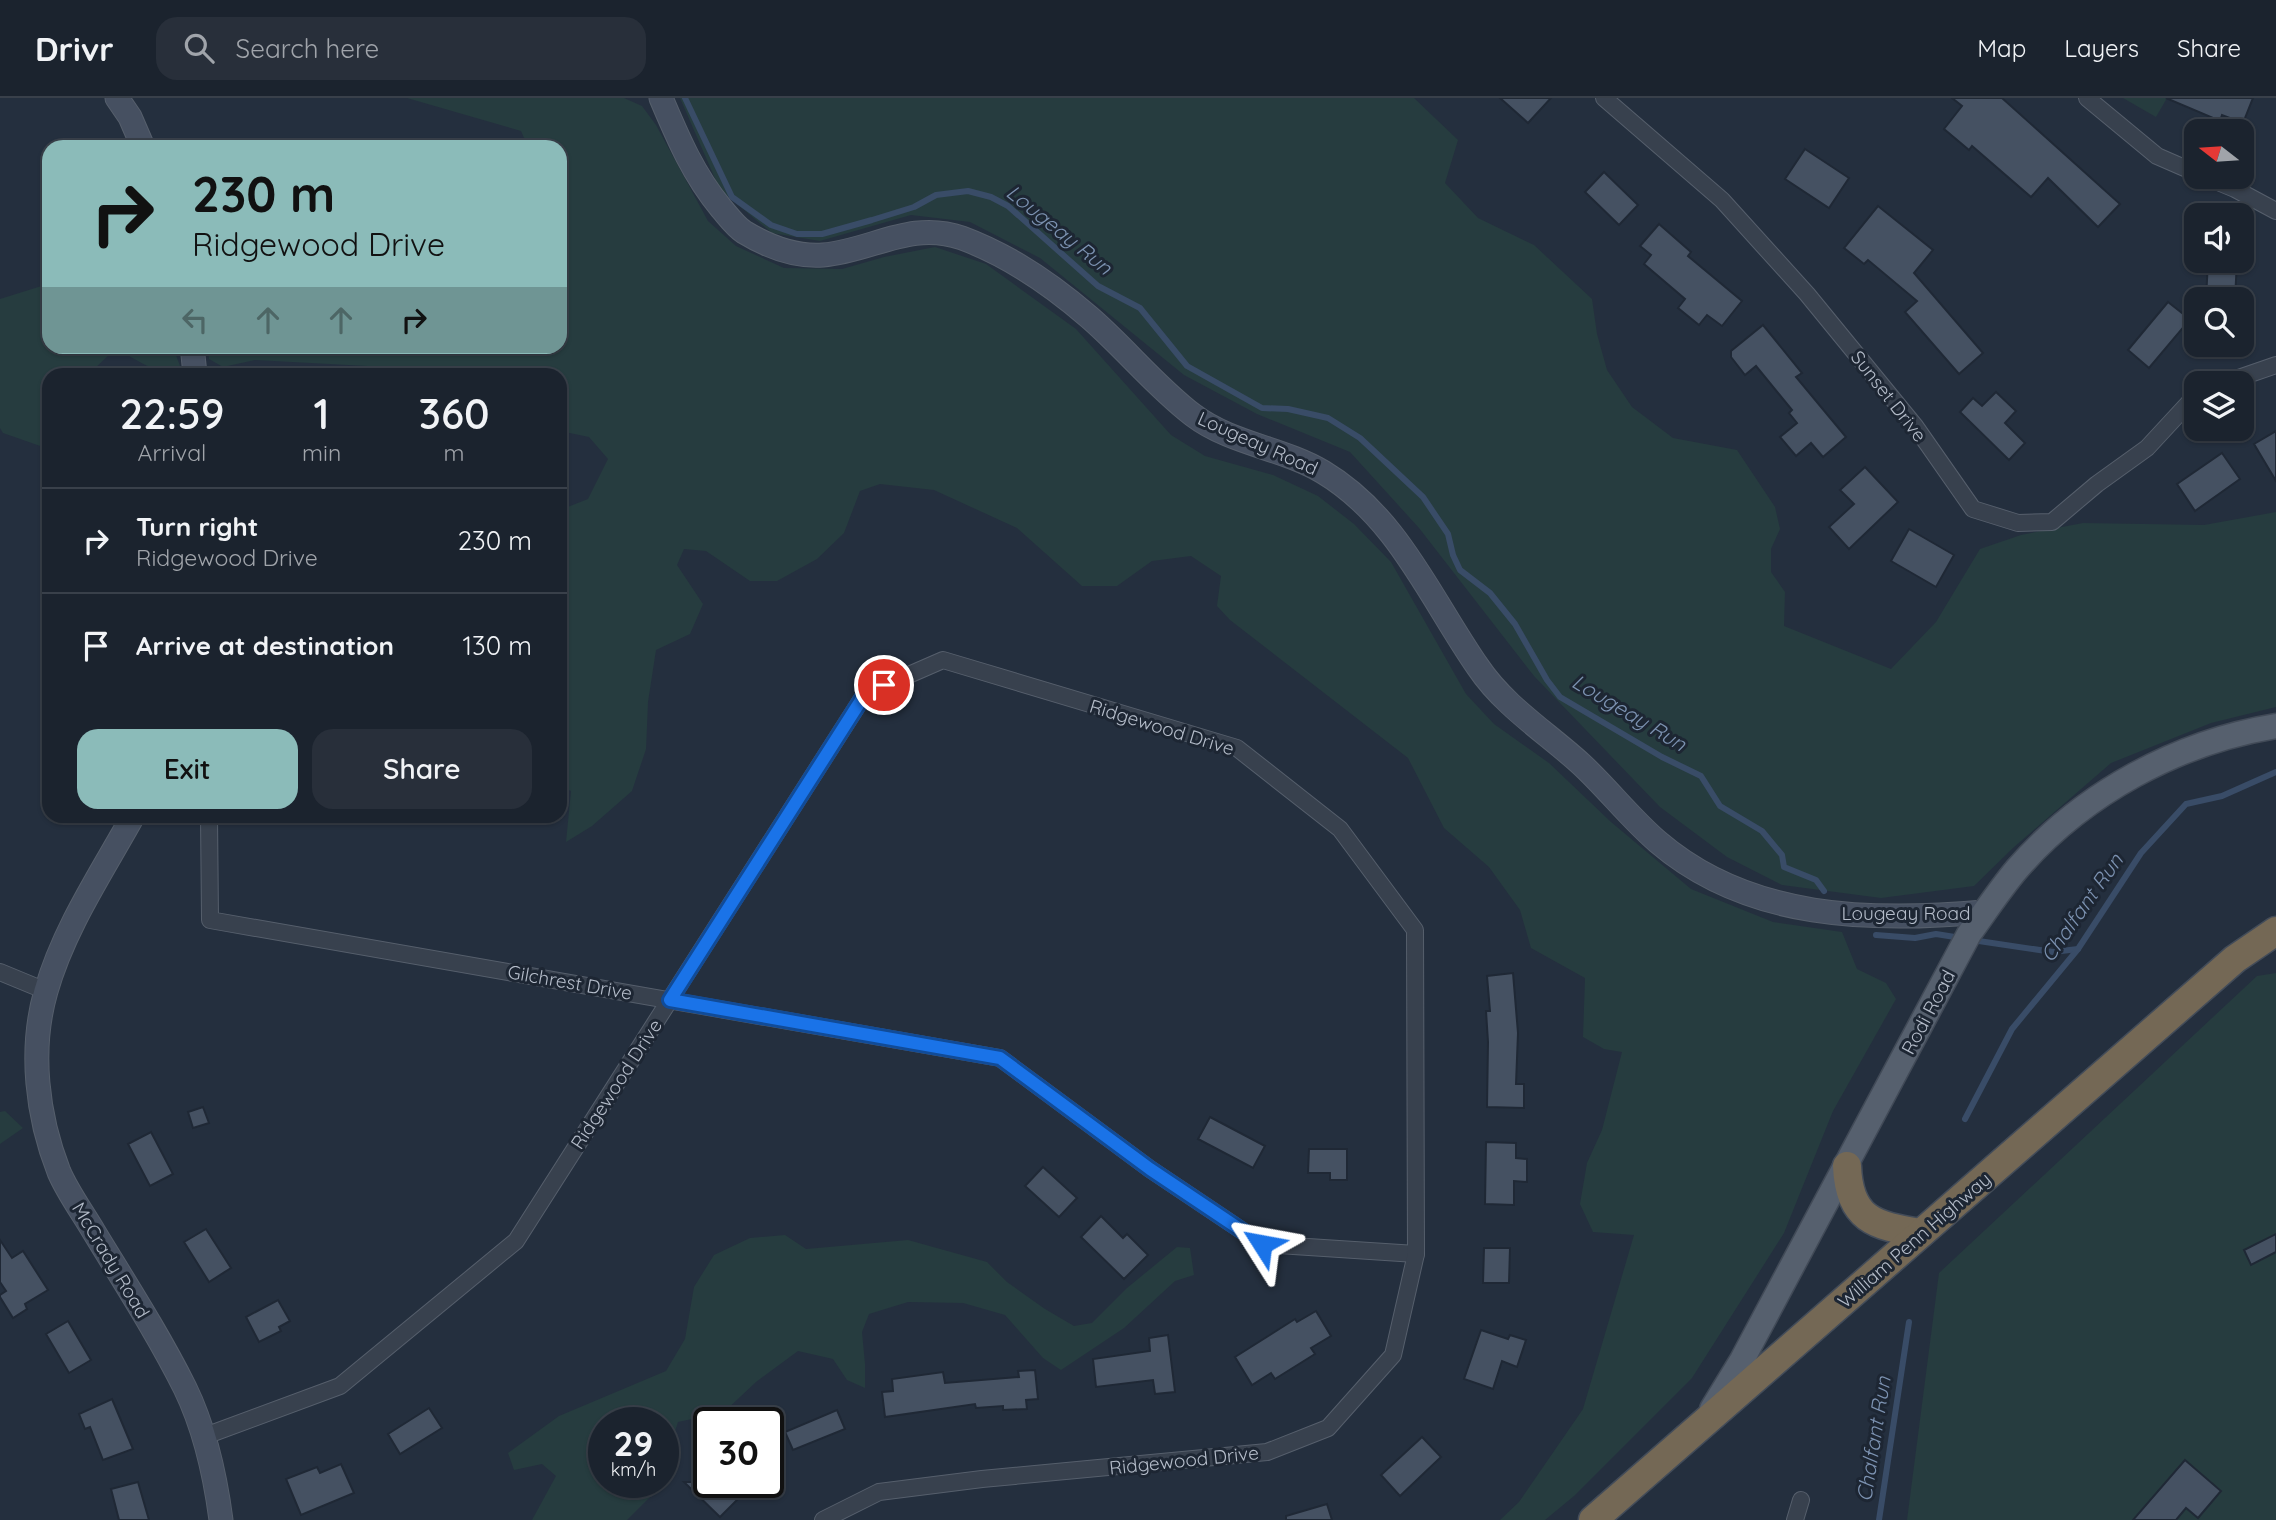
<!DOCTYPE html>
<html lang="en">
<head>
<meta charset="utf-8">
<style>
  body { margin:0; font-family:Quicksand,sans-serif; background:#282f3a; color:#f1f3f6; height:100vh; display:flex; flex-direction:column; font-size:26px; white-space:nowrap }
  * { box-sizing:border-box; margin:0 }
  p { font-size:23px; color:#a0a4aa }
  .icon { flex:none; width:38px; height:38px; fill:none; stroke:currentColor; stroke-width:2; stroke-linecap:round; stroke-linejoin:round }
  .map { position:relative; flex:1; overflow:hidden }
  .side { position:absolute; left:42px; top:270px; width:525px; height:455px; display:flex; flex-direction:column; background:#1b232e; border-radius:21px; box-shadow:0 2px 5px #0004,0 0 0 2px #39404a }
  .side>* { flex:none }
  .hud { position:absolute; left:42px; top:42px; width:525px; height:214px; border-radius:21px; box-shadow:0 2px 5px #0004,0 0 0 2px #39404a; background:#8bbbb9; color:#111; overflow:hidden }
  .needle { width:46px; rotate:287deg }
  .fabs { position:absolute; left:2184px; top:21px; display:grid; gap:14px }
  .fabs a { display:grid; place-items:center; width:70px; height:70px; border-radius:14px; background:#1b232e; box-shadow:0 2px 5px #0004,0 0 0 2px #39404a; font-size:35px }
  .speed { position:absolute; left:588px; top:1309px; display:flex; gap:14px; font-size:35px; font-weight:700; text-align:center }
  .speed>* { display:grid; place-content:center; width:91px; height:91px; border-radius:50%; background:#1b232e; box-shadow:0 2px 5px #0004,0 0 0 2px #39404a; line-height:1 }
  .speed small { font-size:18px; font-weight:400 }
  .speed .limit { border:4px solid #111; border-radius:10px; background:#fff; color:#111 }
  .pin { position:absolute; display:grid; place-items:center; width:60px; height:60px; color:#fff; margin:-30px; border:4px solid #fff; border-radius:50%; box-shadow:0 2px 7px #0007 }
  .me { position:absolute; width:77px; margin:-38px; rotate:304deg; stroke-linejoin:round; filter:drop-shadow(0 0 5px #0008) }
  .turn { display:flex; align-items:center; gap:24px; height:147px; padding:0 35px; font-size:32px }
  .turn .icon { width:91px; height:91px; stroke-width:2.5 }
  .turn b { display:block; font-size:49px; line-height:60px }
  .lanes { display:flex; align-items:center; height:66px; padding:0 35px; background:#0003; justify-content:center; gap:35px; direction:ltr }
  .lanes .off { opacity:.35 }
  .eta { display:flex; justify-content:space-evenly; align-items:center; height:119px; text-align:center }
  .eta b { font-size:42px; font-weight:600; line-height:49px }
  .action { display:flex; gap:14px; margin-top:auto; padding:14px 35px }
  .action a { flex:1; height:80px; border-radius:21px; background:#8bbbb9; color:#111; font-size:28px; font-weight:600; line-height:80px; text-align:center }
  .action a+a { background:#282f3a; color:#f1f3f6 }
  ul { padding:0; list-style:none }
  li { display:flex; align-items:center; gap:21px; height:105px; padding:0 35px; border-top:2px solid #39404a }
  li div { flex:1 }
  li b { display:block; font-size:26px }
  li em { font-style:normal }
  header { display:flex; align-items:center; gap:42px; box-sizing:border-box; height:98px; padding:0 35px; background:#1b232e; border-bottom:2px solid #39404a }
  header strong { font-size:33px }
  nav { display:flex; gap:38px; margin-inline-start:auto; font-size:24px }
  .search { width:490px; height:63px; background:#282f3a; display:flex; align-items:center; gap:18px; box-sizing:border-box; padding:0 24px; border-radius:21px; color:#a0a4aa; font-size:26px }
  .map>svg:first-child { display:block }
</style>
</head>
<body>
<header>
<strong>Drivr</strong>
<div class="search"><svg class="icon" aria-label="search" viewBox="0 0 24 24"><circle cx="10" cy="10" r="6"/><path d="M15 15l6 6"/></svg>Search here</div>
<nav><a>Map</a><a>Layers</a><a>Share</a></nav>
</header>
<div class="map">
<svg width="2276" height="1422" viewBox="0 0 2276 1422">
  <rect width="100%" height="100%" fill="#242f3e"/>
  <g fill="#263c3f">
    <polygon points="407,0 624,0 642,8 656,27 708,123 736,148 784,170 842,171 884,159 935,149 986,166 1076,231 1171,337 1205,358 1273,377 1318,398 1354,426 1391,464 1466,596 1494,626 1549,665 1611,724 1691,791 1773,824 1842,834 1857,871 1886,885 1896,901 1833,1013 1784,1135 1692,1280 1574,1398 1545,1422 1500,1422 1519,1404 1583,1311 1634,1137 1593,1134 1580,1106 1587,1065 1602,1032 1622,954 1604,951 1583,939 1585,880 1531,850 1520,812 1489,769 1444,730 1408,660 1230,522 1217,508 1221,478 1191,458 1152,463 1117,488 1082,488 1017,430 934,392 880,386 860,393 844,435 817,461 777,483 750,483 706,453 684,451 677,467 703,506 690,536 656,552 648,604 646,651 632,693 592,728 566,744 571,693 560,688 560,412 588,401 608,361 589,339 560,333 560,276 378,276 367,268 255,262 223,269 209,261 208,249 560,248 560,49 528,49 521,33"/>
    <polygon points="680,0 1414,0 1458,42 1445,85 1478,120 1534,147 1592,201 1597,236 1607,272 1632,309 1673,340 1737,352 1775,409 1780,431 1771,451 1771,474 1785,494 1784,528 1891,571 1936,524 1980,451 2021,437 2083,425 2204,427 2276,414 2276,609 2211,625 2111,665 2014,749 1974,788 1881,800 1782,787 1727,759 1660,709 1534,578 1419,430 1350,354 1257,316 1184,277 1040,160 970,124 911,117 820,143 772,135 720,92"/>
    <polygon points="2123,0 2167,0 2156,19"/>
    <path d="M48 186 49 248 173 249 183 276C158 277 136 262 116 250L89 276H49V347L46 350 3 335 0 330V201Z"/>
    <polygon points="2276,875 2276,1422 1907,1422 1939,1175 2257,878"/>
    <polygon points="5,1013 23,1030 0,1046 0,1014"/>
    <polygon points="785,1137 806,1151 908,1142 987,1164 1007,1184 1045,1211 1074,1228 1092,1225 1127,1190 1177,1149 1190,1150 1194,1177 1175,1183 1124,1230 1061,1272 1043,1260 1005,1217 963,1205 908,1204 869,1216 862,1234 865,1266 865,1290 847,1282 833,1261 798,1253 756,1284 724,1314 678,1324 663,1370 663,1325 604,1325 604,1384 657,1384 651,1398 627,1422 532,1422 556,1378 542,1366 514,1372 508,1355 559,1318 666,1273 685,1241 694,1189 714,1157 750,1140"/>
  </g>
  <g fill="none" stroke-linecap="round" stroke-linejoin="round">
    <g stroke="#394c67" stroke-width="6">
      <polyline points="685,0 732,99 771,127 797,136 822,136 872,122 914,109 936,97 968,93 991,99 1008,108 1098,188 1140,210 1187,268 1262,310 1288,311 1328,320 1360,340 1423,399 1448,436 1453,457 1460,472 1490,495 1515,526 1547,582 1560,599 1662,659 1701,678 1720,708 1762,733 1782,757 1784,769 1816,782 1824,793"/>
      <polyline points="1876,837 1915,840 1936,836 1961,840"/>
      <polyline points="1972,842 2053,854 2078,851"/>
      <polyline points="1965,1021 2012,931 2078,851 2141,755 2186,706 2222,698 2276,674"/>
      <polyline points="1879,1422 1909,1224"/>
    </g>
  </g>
  <g fill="#455162" stroke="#1f2835" stroke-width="2">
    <polygon points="1500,0 1551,0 1528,25"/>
    <polygon points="1952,0 2002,0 2120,106 2098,129 2048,80 2031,99 1972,48 1969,52 1944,31 1962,8"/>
    <polygon points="2166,0 2253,0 2243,25 2222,17 2220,23"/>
    <polygon points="1805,51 1849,80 1829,110 1785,81"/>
    <polygon points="1604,74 1638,107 1619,127 1585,94"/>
    <polygon points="1878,108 1933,152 1914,175 1983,255 1959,276 1905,214 1917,203 1868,162 1864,166 1844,150"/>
    <polygon points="1659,126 1691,154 1688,158 1742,203 1722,228 1707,217 1699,227 1678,210 1685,201 1644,166 1651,157 1640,148"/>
    <polygon points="2208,163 2237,163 2235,201 2206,201"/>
    <polygon points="2168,204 2187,219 2187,225 2149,270 2128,252"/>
    <polygon points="1763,227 1802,275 1796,279 1846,339 1823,359 1811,345 1796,358 1780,339 1797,325 1789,315 1792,312 1756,268 1745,277 1731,259 1731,253"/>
    <polygon points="1996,294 2016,313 2005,325 2025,345 2009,362 1960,314 1973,300 1982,308"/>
    <polygon points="2276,333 2276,383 2254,346"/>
    <polygon points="2222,355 2240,381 2195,413 2177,386"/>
    <polygon points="1865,369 1898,404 1849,451 1829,429 1854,406 1840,392"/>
    <polygon points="1909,431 1954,457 1936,489 1891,463"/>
    <polygon points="1513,875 1518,935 1516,986 1524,986 1524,1010 1487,1009 1488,944 1486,913 1490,913 1487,878"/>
    <polygon points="203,1009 209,1025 193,1030 188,1014"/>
    <polygon points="1210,1019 1265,1048 1253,1070 1198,1041"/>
    <polygon points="151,1034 173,1076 150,1088 128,1046"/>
    <polygon points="1486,1044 1516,1045 1516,1060 1527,1061 1527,1084 1514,1083 1514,1107 1485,1106"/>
    <polygon points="1309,1051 1347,1051 1347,1082 1330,1082 1330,1075 1308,1075"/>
    <polygon points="1043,1069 1077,1100 1059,1119 1025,1088"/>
    <polygon points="1101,1118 1123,1140 1127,1136 1148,1157 1124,1181 1081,1139"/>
    <polygon points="206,1131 231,1170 209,1184 184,1144"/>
    <polygon points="2276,1136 2276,1154 2251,1167 2244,1152"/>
    <polygon points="0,1142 12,1160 23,1153 48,1192 25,1206 27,1211 13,1220 0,1199 0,1197 6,1193 0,1184"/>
    <polygon points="1484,1150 1510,1150 1509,1185 1483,1185"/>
    <polygon points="278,1202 290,1223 279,1229 281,1233 259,1244 246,1219"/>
    <polygon points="1316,1213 1331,1238 1311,1250 1315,1256 1275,1281 1271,1275 1252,1287 1235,1259 1295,1221 1297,1224"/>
    <polygon points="68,1223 91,1262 69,1275 46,1236"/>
    <polygon points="1481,1232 1508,1241 1510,1237 1526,1242 1517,1269 1502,1263 1493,1291 1464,1281"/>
    <polygon points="1168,1237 1175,1294 1155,1296 1153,1282 1096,1289 1093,1261 1150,1253 1149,1240"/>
    <polygon points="1035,1272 1038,1301 1026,1302 1027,1311 1003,1312 1003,1308 976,1310 975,1306 885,1319 882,1294 893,1293 892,1281 943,1274 945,1285 1019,1279 1018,1273"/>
    <polygon points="112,1301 133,1351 103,1362 90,1329 85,1331 79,1316"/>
    <polygon points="429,1310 442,1330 400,1356 388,1336"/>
    <polygon points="837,1312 845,1331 793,1352 785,1334"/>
    <polygon points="1422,1339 1441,1359 1400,1398 1381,1377"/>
    <polygon points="2185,1362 2221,1393 2198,1420 2186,1410 2176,1422 2133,1422"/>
    <polygon points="341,1366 354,1395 301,1417 286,1381 317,1369 320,1375"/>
    <polygon points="138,1384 149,1422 119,1422 111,1391"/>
    <polygon points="684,1384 755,1384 720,1419"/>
    <polygon points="1327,1406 1332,1422 1286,1422 1286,1418"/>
  </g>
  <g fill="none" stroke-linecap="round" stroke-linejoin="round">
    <defs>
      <g id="street">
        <polyline points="1604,0 1722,102 1807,196 1915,328 1973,411 2018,425 2052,424 2097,386 2147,350 2196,297"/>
        <polyline points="2087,0 2157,58 2196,75"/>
        <polyline points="2206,79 2235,91 2276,113"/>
        <polyline points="2224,285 2276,267"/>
        <polyline points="209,718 210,822 1000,960 1150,1071 1262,1146 1416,1156"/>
        <polyline points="0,874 46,893"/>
        <polyline points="205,1338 340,1288 516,1143 865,596 943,562 1237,650 1340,731 1415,832 1416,1156 1393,1257 1328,1330 1267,1354 982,1381 879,1394 823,1422"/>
        <polyline points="1795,1422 1801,1402"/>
      </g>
      <g id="secondary">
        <polyline points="117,0 130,19 143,49"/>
        <path d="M661 0C678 40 693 76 721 110 728 118 735 128 744 134 767 148 795 159 823 157 872 153 910 122 962 140 1008 157 1052 187 1089 219 1125 250 1155 288 1193 317 1231 346 1283 350 1323 374 1398 419 1430 500 1478 569 1504 608 1547 635 1581 666 1608 691 1630 720 1658 744 1749 822 1872 824 1984 814"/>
        <polyline points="192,248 195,276"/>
        <path d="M133 718C102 774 64 830 46 893 29 952 37 1018 59 1074 68 1095 83 1115 94 1134 125 1185 158 1236 185 1290 205 1331 215 1376 221 1422"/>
      </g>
      <path id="primary" d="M1712 1311 1742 1262 1969 836C1985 814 2000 791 2017 771 2083 695 2178 644 2276 628"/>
      <g id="highway">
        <path d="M1847 1068C1849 1121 1874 1128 1921 1135"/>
        <polyline points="1593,1422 2235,861 2276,833"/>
      </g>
    </defs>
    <use href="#street" stroke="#565f6c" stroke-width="18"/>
    <use href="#secondary" stroke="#565f6c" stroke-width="25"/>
    <use href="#primary" stroke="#414a57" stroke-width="27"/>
    <use href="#highway" stroke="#434c59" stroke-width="31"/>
    <use href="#street" stroke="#38414e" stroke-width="16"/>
    <use href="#secondary" stroke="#465061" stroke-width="23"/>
    <use href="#primary" stroke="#56606e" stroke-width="24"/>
    <use href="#highway" stroke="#746855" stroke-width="28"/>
  </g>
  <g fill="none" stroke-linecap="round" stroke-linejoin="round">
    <defs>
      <polyline id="route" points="884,587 865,596 670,902 1000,960 1150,1071 1262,1146"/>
    </defs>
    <use href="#route" stroke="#114b97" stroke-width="18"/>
    <use href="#route" stroke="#1a73e8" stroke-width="12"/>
  </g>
  <g text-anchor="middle" stroke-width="6" stroke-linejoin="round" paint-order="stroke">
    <g font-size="19" fill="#b4bcc9" stroke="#1d2633">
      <text transform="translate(1889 298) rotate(52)" y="7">Sunset Drive</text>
      <text transform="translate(1258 345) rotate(24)" y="7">Lougeay Road</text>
      <text transform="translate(1162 629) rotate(17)" y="7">Ridgewood Drive</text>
      <text x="1906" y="822">Lougeay Road</text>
      <text transform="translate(570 884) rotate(10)" y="7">Gilchrest Drive</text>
      <text transform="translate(1928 914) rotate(-62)" y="7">Rodi Road</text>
      <text transform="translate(616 986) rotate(-57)" y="7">Ridgewood Drive</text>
      <text transform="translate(1914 1142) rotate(-41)" y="7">William Penn Highway</text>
      <text transform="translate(111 1162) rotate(59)" y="7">McCrady Road</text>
      <text transform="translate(1184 1362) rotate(-6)" y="7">Ridgewood Drive</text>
    </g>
    <g font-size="21" font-style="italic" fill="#7c92b1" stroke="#1d2633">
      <text transform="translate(1059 132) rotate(39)" y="7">Lougeay Run</text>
      <text transform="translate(1629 615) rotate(31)" y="7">Lougeay Run</text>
      <text transform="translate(2082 810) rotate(-55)" y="7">Chalfant Run</text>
      <text transform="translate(1874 1341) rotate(-81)" y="7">Chalfant Run</text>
    </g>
  </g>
</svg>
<div class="fabs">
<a><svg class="needle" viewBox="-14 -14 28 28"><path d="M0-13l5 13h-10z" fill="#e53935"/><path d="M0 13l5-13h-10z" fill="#a0a4aa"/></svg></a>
<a><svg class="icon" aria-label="sound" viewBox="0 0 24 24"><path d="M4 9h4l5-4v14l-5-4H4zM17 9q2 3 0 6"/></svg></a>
<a><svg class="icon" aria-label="search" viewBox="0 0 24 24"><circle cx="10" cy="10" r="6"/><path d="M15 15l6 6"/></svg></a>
<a><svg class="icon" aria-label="layers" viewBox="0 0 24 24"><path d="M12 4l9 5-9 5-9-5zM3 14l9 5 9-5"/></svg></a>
</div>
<div class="speed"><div>29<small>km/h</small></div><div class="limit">30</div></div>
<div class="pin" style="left:884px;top:587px;background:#d93025"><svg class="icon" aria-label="arrive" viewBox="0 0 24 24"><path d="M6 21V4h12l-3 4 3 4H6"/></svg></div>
<svg class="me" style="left:1262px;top:1146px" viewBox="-20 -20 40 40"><path d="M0-17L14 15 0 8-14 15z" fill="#1a73e8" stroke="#fff" stroke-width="4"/></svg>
<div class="hud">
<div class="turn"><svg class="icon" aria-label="right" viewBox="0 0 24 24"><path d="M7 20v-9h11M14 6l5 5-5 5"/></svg><div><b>230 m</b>Ridgewood Drive</div></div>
<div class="lanes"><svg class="icon off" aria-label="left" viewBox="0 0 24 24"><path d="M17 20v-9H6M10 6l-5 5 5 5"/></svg><svg class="icon off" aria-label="ahead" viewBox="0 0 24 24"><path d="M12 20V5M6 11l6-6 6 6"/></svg><svg class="icon off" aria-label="ahead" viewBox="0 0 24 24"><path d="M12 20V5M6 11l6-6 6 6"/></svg><svg class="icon" aria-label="right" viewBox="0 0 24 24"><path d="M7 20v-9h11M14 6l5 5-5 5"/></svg></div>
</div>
<section class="side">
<div class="eta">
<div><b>22:59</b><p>Arrival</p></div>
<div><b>1</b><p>min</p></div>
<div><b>360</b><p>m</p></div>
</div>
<ul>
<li><svg class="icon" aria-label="right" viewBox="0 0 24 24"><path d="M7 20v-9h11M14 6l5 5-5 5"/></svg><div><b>Turn right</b><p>Ridgewood Drive</p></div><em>230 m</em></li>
<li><svg class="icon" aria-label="arrive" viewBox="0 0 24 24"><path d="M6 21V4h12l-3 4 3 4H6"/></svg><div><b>Arrive at destination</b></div><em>130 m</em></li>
</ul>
<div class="action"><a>Exit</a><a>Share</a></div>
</section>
</div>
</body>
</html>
